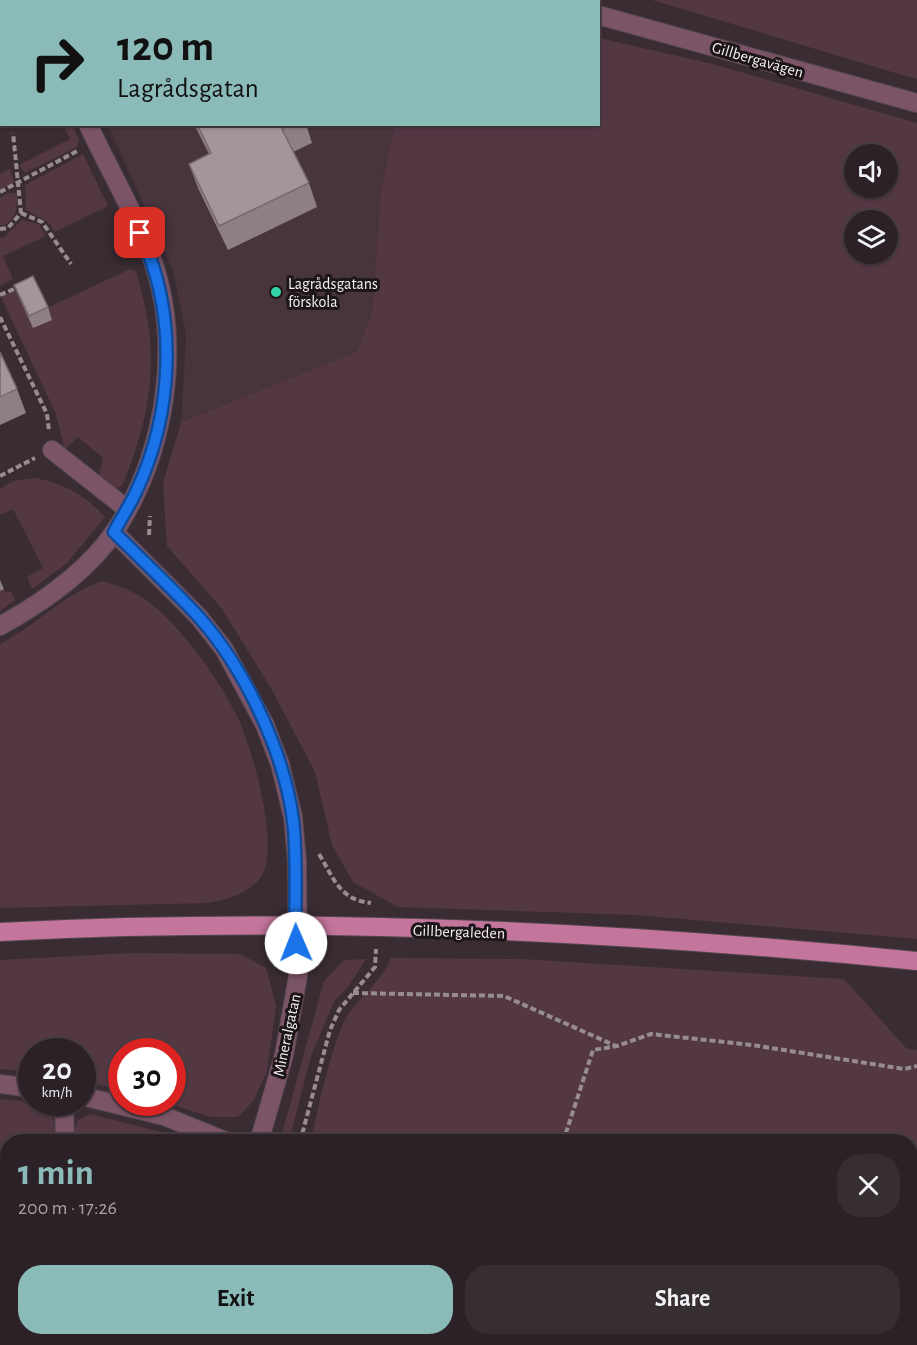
<!DOCTYPE html>
<html lang="en">
<head>
<meta charset="utf-8">
<style>
  body { margin:0; font-family:"Alegreya Sans",sans-serif; background:#372e32; color:#f1f3f6; height:100vh; display:flex; flex-direction:column; font-size:22px; white-space:nowrap }
  * { box-sizing:border-box; margin:0 }
  p { font-size:20px; color:#a6a3a7 }
  .icon { flex:none; width:33px; height:33px; fill:none; stroke:currentColor; stroke-width:2; stroke-linecap:round; stroke-linejoin:round }
  .map { position:relative; flex:1; overflow:hidden }
  .drawer { position:absolute; left:0px; top:1134px; width:918px; height:212px; display:flex; flex-direction:column; background:#2b2126; border-radius:24px 24px 0 0; box-shadow:0 2px 4px #0004,0 0 0 2px #473e43 }
  .drawer>* { flex:none }
  .guide { position:absolute; left:0px; top:0px; width:600px; height:126px; box-shadow:0 2px 4px #0004,0 0 0 2px #473e43; background:#8bbbb9; color:#111; overflow:hidden }
  .buttons { position:absolute; left:844px; top:144px; display:grid; gap:12px }
  .buttons a { display:grid; place-items:center; width:54px; height:54px; border-radius:50%; background:#2b2126; box-shadow:0 2px 4px #0004,0 0 0 2px #473e43; font-size:30px }
  .speed { position:absolute; left:18px; top:1038px; display:flex; gap:12px; font-size:30px; font-weight:700; text-align:center }
  .speed>* { display:grid; place-content:center; width:78px; height:78px; border-radius:50%; background:#2b2126; box-shadow:0 2px 4px #0004,0 0 0 2px #473e43; line-height:1 }
  .speed small { font-size:15px; font-weight:400 }
  .speed .limit { border:9px solid #d22; background:#fff; color:#111 }
  .pin { position:absolute; display:grid; place-items:center; width:51px; height:51px; color:#fff; margin:-26px; border-radius:12px; box-shadow:0 3px 9px #0006 }
  .me { position:absolute; width:66px; margin:-33px; rotate:359deg; stroke-linejoin:round; filter:drop-shadow(0 0 4px #0008) }
  .turn { display:flex; align-items:center; gap:21px; height:126px; padding:0 18px; font-size:27px }
  .turn .icon { width:78px; height:78px; stroke-width:2.5 }
  .turn b { display:block; font-size:42px; line-height:51px }
  .round { display:grid; place-items:center; flex:none; width:63px; height:63px; border-radius:24px; background:#372e32 }
  .overview { display:flex; align-items:center; justify-content:space-between; height:102px; padding:0 18px }
  h1 { font-size:36px; font-weight:700; line-height:45px; color:#8bbbb9 }
  .cta { display:flex; gap:12px; margin-top:auto; padding:12px 18px }
  .cta a { flex:1; height:69px; border-radius:24px; background:#8bbbb9; color:#111; font-size:24px; font-weight:700; line-height:69px; text-align:center }
  .cta a+a { background:#372e32; color:#f1f3f6 }
  .map>svg:first-child { display:block }
</style>
</head>
<body>
<div class="map">
<svg width="917" height="1345" viewBox="0 0 917 1345">
  <rect width="100%" height="100%" fill="#392c32"/>
  <g fill="#47343d">
    <polygon points="69,0 393,0 404,1 69,2"/>
    <polygon points="108,125 394,125 381,189 372,312 357,353 181,422 186,335 173,271"/>
  </g>
  <g fill="#533844" fill-rule="evenodd">
    <polygon points="652,0 917,0 917,79 902,75"/>
    <polygon points="0,5 2,98 0,99"/>
    <path d="M599 38 713 64 917 123V939L636 915 398 907 353 882 332 845 315 772 272 690 222 609 167 546 163 483 181 422 357 352 372 312 381 189 394 125 598 124ZM855 154H888V188H855ZM855 220H888V254H855Z"/>
    <polygon points="63,125 72,125 79,140 77,147 25,173 19,165 70,139"/>
    <polygon points="83,154 108,206 55,232 48,222 26,210 25,185"/>
    <polygon points="10,169 14,182 0,191 0,174"/>
    <path d="M8 193H17C18 207 16 223 0 226V198Z"/>
    <polygon points="22,220 39,224 46,236 3,256 13,279 0,286 0,237 3,238"/>
    <path d="M130 269 136 271C141 291 147 311 149 331 156 384 143 437 122 486L113 489 99 476 103 458 78 437 65 449 55 412 1 297 18 289 34 328 47 308Z"/>
    <path d="M36 478C65 484 85 495 105 517L67 563 32 589 27 577 43 568 13 509 0 515V489L13 481Z"/>
    <path d="M103 581C122 587 140 593 155 607 188 636 217 677 237 716 252 746 280 846 262 875 250 894 227 900 207 903L0 908V644C36 626 64 593 103 581Z"/>
    <polygon points="4,589 5,592 11,591 15,600 0,611 0,591"/>
    <polygon points="132,953 240,954 266,968 276,1006 267,1071 254,1100 238,1117 211,1117 167,1103 172,1102 172,1052 122,1052 121,1090 83,1081 82,1052 32,1052 31,1072 0,1069 0,960"/>
    <path d="M391 958 522 959 844 979 907 1049 917 1050V1345H464L461 1338H910V1142L312 1141C315 1117 335 1031 349 1013 363 994 382 980 391 958Z"/>
    <polygon points="366,959 350,984 334,1002 311,1056 289,1141 283,1130 324,981 344,960"/>
    <path d="M0 1099C32 1103 60 1099 54 1141L8 1142 7 1158 0 1160Z"/>
    <polygon points="90,1114 165,1133 185,1141 73,1141 72,1134 78,1120"/>
    <polygon points="0,1294 1,1299 7,1297 8,1338 47,1338 50,1345 0,1345"/>
    <polygon points="201,1338 256,1338 263,1345 207,1345"/>
  </g>
  <g fill="none" stroke-linecap="round" stroke-linejoin="round">
    <defs>
      <g id="minor">
        <polyline points="18,0 19,2"/>
        <polyline points="528,0 536,2"/>
        <polyline points="598,15 917,103"/>
        <polyline points="52,450 127,509"/>
        <polyline points="114,532 198,616 224,649 265,725 280,764 293,817 297,861 298,976 284,1055 259,1142"/>
        <path d="M0 626C42 603 87 572 115 531 166 453 183 344 151 256 134 211 108 168 88 124"/>
        <polyline points="0,1084 32,1088"/>
        <polyline points="82,1096 164,1116 228,1142"/>
        <polyline points="64,1102 65,1142"/>
        <polyline points="446,1338 448,1345"/>
      </g>
      <path id="major" d="M0 932C302 916 617 931 917 961"/>
    </defs>
    <use href="#minor" stroke="#54474d" stroke-width="20"/>
    <use href="#major" stroke="#54474d" stroke-width="20"/>
    <g stroke="#978c91" stroke-width="4" stroke-dasharray="6 3" stroke-linecap="butt">
      <polyline points="53,2 54,0"/>
      <polyline points="0,192 79,150"/>
      <polyline points="21,213 42,222 71,264"/>
      <polyline points="0,229 8,228 21,213 13,133"/>
      <polyline points="0,295 19,287"/>
      <polyline points="0,317 47,414 49,431"/>
      <polyline points="0,476 35,458"/>
      <polyline points="149,535 150,516"/>
      <path d="M319 854C334 879 340 900 371 903"/>
      <polyline points="353,993 504,996 616,1046"/>
      <polyline points="300,1142 330,1030 339,1010 375,967 376,949"/>
      <polyline points="563,1142 593,1050 617,1046 651,1034 752,1045 904,1069 917,1066"/>
      <polyline points="190,1338 193,1345"/>
      <polyline points="273,1338 279,1345"/>
      <polyline points="529,1345 531,1338"/>
    </g>
    <use href="#minor" stroke="#7b5467" stroke-width="18"/>
    <use href="#major" stroke="#c3759c" stroke-width="18"/>
  </g>
  <g fill="#8d7f85">
    <polygon points="194,124 306,124 312,143 293,152 309,183 317,207 228,250 198,188 189,164 209,154"/>
    <polygon points="14,285 48,307 52,320 33,328 19,297"/>
    <polygon points="0,352 17,389 26,413 0,425"/>
    <polygon points="0,580 4,589 0,591"/>
    <polygon points="8,1151 8,1178 0,1180 0,1153"/>
    <polygon points="8,1201 8,1246 0,1248 0,1203"/>
    <polygon points="8,1268 8,1297 1,1299 0,1296 0,1270"/>
    <polygon points="321,1338 370,1338 358,1345 326,1345"/>
  </g>
  <polygon fill="#73686c" points="344,1338 370,1338 358,1345 333,1345"/>
  <g fill="#a4949b" stroke="#73686c" stroke-width="1.5">
    <polygon points="183,0 223,0 224,2 180,2"/>
    <polygon points="197,124 292,124 282,129 309,183 219,226 189,164 211,153"/>
    <polygon points="33,276 48,307 29,316 14,285"/>
    <polygon points="0,352 17,389 0,397"/>
    <polygon points="8,1151 8,1171 0,1173 0,1153"/>
    <polygon points="8,1201 8,1239 0,1241 0,1203"/>
    <polygon points="8,1268 8,1290 0,1292 0,1270"/>
    <polygon points="122,1338 174,1338 177,1345 125,1345"/>
    <polygon points="324,1338 344,1338 333,1345 329,1345"/>
  </g>
  <g fill="none" stroke-linecap="round" stroke-linejoin="round">
    <defs>
      <path id="route" d="M140 233C178 314 174 411 136 492 130 505 121 519 114 532 142 560 171 587 198 616 244 667 284 751 293 820 298 861 294 902 296 943"/>
    </defs>
    <use href="#route" stroke="#114b97" stroke-width="15"/>
    <use href="#route" stroke="#1a73e8" stroke-width="10"/>
  </g>
  <circle fill="#33d4a8" stroke="#1c1619" stroke-width="2" cx="276" cy="292" r="6"/>
  <g text-anchor="middle" stroke-width="6" stroke-linejoin="round" paint-order="stroke">
    <g font-size="16" fill="#f8f0f3" stroke="#1c1619">
      <text transform="translate(758 59) rotate(16)" y="6">Gillbergavägen</text>
      <text transform="translate(459 931) rotate(2)" y="6">Gillbergaleden</text>
      <text transform="translate(286 1035) rotate(-78)" y="6">Mineralgatan</text>
    </g>
    <g font-size="16" fill="#f8f0f3" stroke="#1c1619" text-anchor="start">
      <text x="288" y="289">Lagrådsgatans<tspan x="288" dy="18">förskola</tspan></text>
    </g>
  </g>
</svg>
<div class="buttons">
<a><svg class="icon" aria-label="sound" viewBox="0 0 24 24"><path d="M4 9h4l5-4v14l-5-4H4zM17 9q2 3 0 6"/></svg></a>
<a><svg class="icon" aria-label="layers" viewBox="0 0 24 24"><path d="M12 4l9 5-9 5-9-5zM3 14l9 5 9-5"/></svg></a>
</div>
<div class="speed"><div>20<small>km/h</small></div><div class="limit">30</div></div>
<div class="pin" style="left:140px;top:233px;background:#d93025"><svg class="icon" aria-label="arrive" viewBox="0 0 24 24"><path d="M6 21V4h12l-3 4 3 4H6"/></svg></div>
<svg class="me" style="left:296px;top:943px" viewBox="-20 -20 40 40"><circle r="19" fill="#fff"/><path d="M0-13L10 11 0 6-10 11z" fill="#1a73e8"/></svg>
<div class="guide">
<div class="turn"><svg class="icon" aria-label="right" viewBox="0 0 24 24"><path d="M7 20v-9h11M14 6l5 5-5 5"/></svg><div><b>120 m</b>Lagrådsgatan</div></div>
</div>
<section class="drawer">
<div class="overview"><div><h1>1 min</h1><p>200 m · 17:26</p></div><a class="round"><svg class="icon" aria-label="close" viewBox="0 0 24 24"><path d="M6 6l12 12M18 6L6 18"/></svg></a></div>
<div class="cta"><a>Exit</a><a>Share</a></div>
</section>
</div>
</body>
</html>
